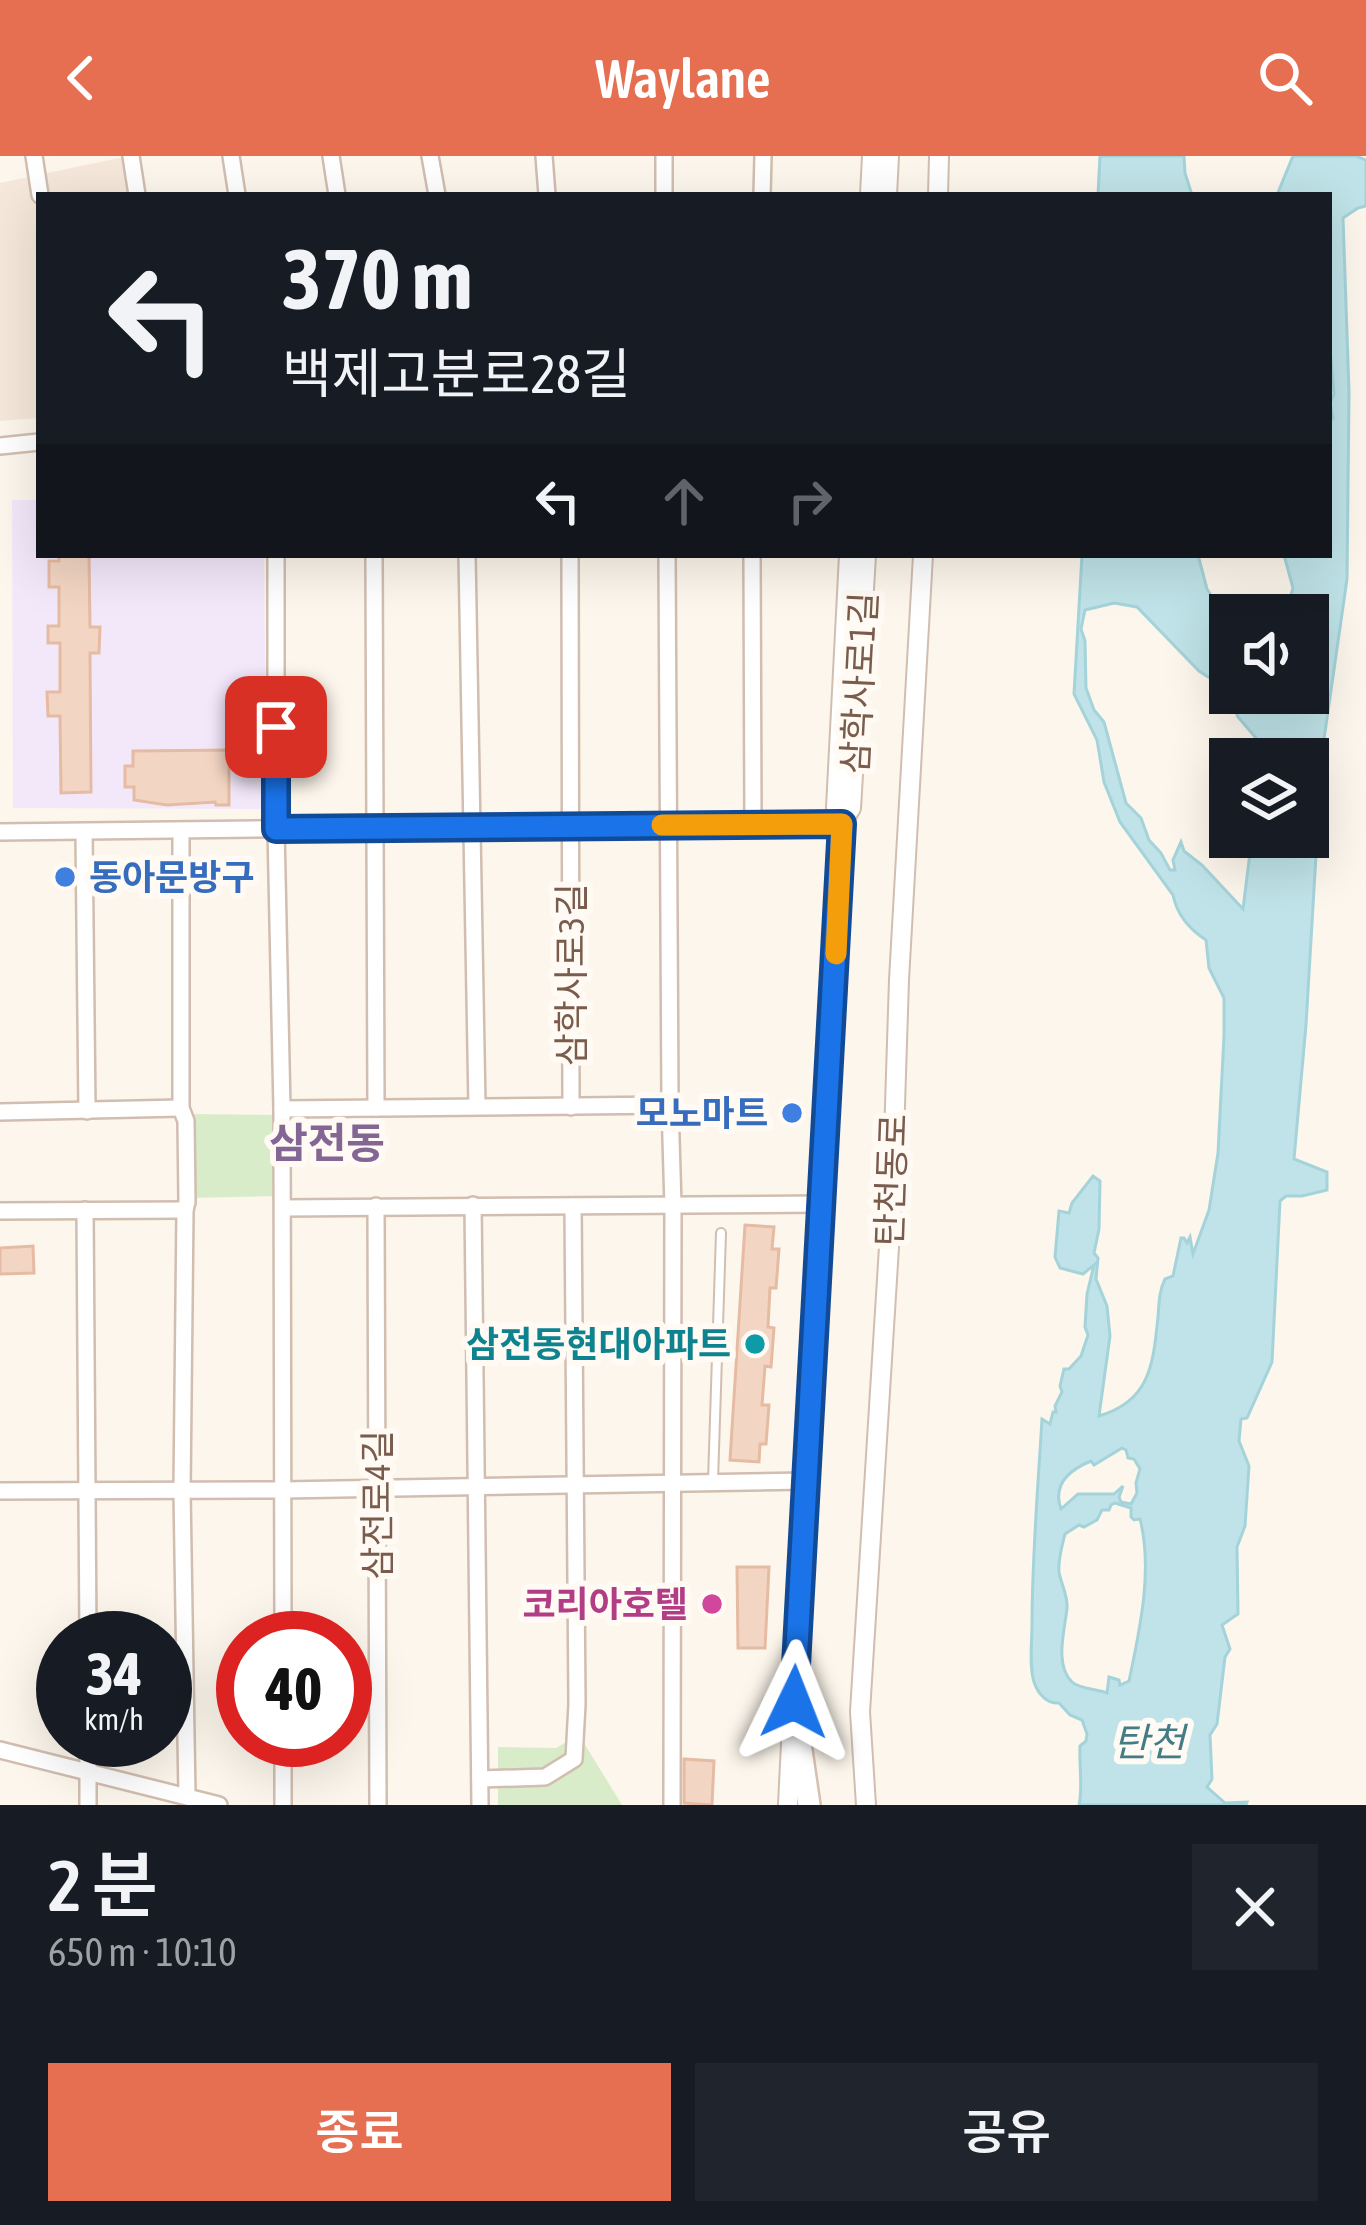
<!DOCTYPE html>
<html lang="ko">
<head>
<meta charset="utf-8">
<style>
  body { margin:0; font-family:"Asap Condensed","Noto Sans KR",sans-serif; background:#20242c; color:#f1f3f6; height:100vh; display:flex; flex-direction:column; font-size:45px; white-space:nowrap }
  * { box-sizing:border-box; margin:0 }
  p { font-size:39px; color:#9ea1a6 }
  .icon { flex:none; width:66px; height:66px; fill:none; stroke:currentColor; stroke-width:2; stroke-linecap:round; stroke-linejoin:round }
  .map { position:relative; height:1649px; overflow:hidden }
  .details { display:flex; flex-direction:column; background:#171b24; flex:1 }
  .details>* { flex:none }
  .top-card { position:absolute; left:36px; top:36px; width:1296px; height:366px; border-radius:0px; box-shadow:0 12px 48px #0002; background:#171b24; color:#f1f3f6; overflow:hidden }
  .controls { position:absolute; left:1209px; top:438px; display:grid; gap:24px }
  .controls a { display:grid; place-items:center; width:120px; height:120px; border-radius:0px; background:#171b24; box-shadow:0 12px 48px #0002; font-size:60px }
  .speed { position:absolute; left:36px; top:1455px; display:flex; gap:24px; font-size:60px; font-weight:700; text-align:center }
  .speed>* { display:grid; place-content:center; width:156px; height:156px; border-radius:50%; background:#171b24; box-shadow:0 12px 48px #0002; line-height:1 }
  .speed small { font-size:30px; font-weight:400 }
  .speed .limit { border:18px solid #d22; background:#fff; color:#111 }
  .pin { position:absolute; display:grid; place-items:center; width:102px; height:102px; color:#fff; margin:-51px; border-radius:24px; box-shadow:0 6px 18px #0006 }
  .me { position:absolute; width:132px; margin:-66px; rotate:2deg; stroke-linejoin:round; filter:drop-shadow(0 0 9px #0008) }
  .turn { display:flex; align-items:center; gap:42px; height:252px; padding:0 48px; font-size:54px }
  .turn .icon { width:156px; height:156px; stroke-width:2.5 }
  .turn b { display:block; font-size:84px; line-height:102px }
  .lanes { display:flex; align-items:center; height:114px; padding:0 48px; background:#0003; justify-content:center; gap:60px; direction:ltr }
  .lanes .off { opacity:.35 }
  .round { display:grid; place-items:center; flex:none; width:126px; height:126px; border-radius:0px; background:#20242c }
  .headline { display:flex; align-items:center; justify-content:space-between; height:204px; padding:0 48px }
  h1 { font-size:72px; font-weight:600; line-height:90px }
  .button { display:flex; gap:24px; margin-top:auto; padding:24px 48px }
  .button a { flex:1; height:138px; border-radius:0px; background:#e76f51; color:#fff; font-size:48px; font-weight:600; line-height:138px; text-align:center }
  .button a+a { background:#20242c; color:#f1f3f6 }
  header { display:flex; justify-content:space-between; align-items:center; height:156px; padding:0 48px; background:#e76f51; color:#fff; font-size:54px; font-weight:600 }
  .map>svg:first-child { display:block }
</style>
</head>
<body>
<header><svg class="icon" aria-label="back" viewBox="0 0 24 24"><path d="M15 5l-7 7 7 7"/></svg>Waylane<svg class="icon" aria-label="search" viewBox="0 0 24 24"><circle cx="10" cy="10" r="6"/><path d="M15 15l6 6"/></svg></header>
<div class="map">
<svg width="1366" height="1649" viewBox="0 0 1366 1649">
  <rect width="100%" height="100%" fill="#fdf6ec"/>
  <polygon fill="#f5e8da" points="124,1 130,39 39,39 39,262 0,265 0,27"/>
  <polygon fill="#f3e8fa" points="12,344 39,344 39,399 264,399 267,653 13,652"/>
  <g fill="#d8ecc9">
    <polygon points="188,958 272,959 276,1040 188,1042"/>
    <polygon points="579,1579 622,1649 498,1649 498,1591 556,1592"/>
  </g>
  <g fill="#bfe3e8" stroke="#a5d3da" stroke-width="3" fill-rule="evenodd">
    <polygon points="1100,0 1184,0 1185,17 1192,39 1098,39"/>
    <path d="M1293 0H1356L1366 4V50L1358 52 1343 62 1349 236 1347 423 1322 597 1306 869 1294 1003 1327 1016V1034L1302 1040H1286L1280 1045 1272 1206 1247 1262 1241 1263 1239 1285 1249 1310 1245 1370 1237 1391 1238 1458 1222 1469 1230 1493 1225 1501 1217 1568 1210 1579 1212 1623 1207 1631 1225 1647 1247 1646 1246 1649H1079C1083 1634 1079 1608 1080 1590L1086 1585 1087 1578 1082 1564 1070 1559 1059 1547C1047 1548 1038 1538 1034 1526 1029 1509 1032 1487 1032 1469 1032 1400 1038 1331 1042 1263L1050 1268 1053 1256H1056L1055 1250 1062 1236 1060 1230 1064 1213H1069L1081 1200 1088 1179 1085 1171 1087 1138 1094 1109 1083 1118 1060 1112 1055 1101 1059 1055 1069 1057 1072 1047 1093 1020 1100 1025 1099 1073 1094 1097 1098 1102 1096 1123 1107 1150 1110 1180 1099 1260C1150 1245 1153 1209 1158 1161 1159 1147 1159 1135 1165 1123L1173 1120 1181 1082H1184L1187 1087 1190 1081 1193 1098 1209 1054 1218 997 1224 880V842L1209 812 1206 784C1189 773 1177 759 1173 739L1120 666 1104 626 1097 584 1074 538 1082 399H1198L1207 433 1230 470V535L1199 515 1137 451 1114 447 1085 454 1081 473 1085 485 1086 532 1094 554 1104 566 1126 647 1141 662 1149 684 1161 697 1170 714H1175L1173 704 1181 686 1184 695 1202 709 1243 753 1252 681H1308V603H1266L1261 595H1267L1238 561 1230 542H1238L1232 537H1308V459H1285L1293 432 1284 399H1329V266L1333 262 1330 247 1334 238 1329 182V39H1277ZM1122 1292 1126 1294 1128 1302 1134 1303 1140 1313 1136 1327 1137 1337 1131 1348 1121 1346 1119 1341 1123 1330 1114 1338H1078L1061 1353C1052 1328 1069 1314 1091 1305L1094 1309ZM1115 1347 1131 1352V1361L1134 1364 1140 1363C1153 1414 1140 1473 1129 1525L1120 1529 1119 1524 1109 1521 1107 1537C1097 1533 1079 1533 1072 1526 1054 1509 1065 1473 1067 1452 1068 1439 1061 1428 1059 1416 1058 1403 1062 1390 1065 1378L1079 1369 1084 1371 1097 1364 1102 1354H1109L1111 1349Z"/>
  </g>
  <g fill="#f3d5c3" stroke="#e6bba3" stroke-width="3">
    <polygon points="59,399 89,399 90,471 100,471 99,497 90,497 91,636 61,637 60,560 48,560 47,536 60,536 60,487 48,487 48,470 59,470 59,431 49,431 49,405 59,405"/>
    <polygon points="229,594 229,649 216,649 215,646 167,649 134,644 134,631 125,631 125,610 133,610 133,595"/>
    <polygon points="745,1069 774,1071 772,1093 779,1093 776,1132 770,1132 768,1171 774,1172 771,1211 765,1210 762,1249 769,1249 766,1288 760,1288 759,1306 730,1304"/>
    <polygon points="33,1090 34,1117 0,1118 0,1092"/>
    <polygon points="737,1411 769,1411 765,1492 738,1492"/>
    <polygon points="684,1603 714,1605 712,1649 684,1647"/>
  </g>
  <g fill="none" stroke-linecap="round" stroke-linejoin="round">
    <defs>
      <polyline id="service" points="713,1325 721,1077"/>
      <g id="minor">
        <polyline points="34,0 40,39"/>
        <polyline points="131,0 137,39"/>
        <polyline points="231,0 237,39"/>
        <polyline points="331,0 337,39"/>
        <polyline points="430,0 437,39"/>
        <polyline points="544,0 547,39"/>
        <polyline points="664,39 664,0"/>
        <polyline points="762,39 763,0"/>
        <polyline points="0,290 39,286"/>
        <polyline points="276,399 276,673 282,953 283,1482"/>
        <polyline points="374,399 376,952"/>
        <polyline points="467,399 477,950"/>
        <polyline points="570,399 571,951"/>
        <polyline points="667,399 670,949 673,1050 672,1649"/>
        <polyline points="752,399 753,667"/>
        <polyline points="181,675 181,952 186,965 187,1046 185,1054 182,1335 187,1641"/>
        <polyline points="0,676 753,667 841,668"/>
        <polyline points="84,676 87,955"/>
        <polyline points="282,953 670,949"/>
        <polyline points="0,956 181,952"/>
        <polyline points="473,1049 480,1649"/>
        <polyline points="376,1050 378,1649"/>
        <polyline points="283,1052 821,1048"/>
        <polyline points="85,1054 88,1482"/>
        <polyline points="0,1055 185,1054"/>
        <polyline points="0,1335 283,1334 805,1325"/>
        <polyline points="88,1584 88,1649"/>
        <polyline points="283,1584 283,1649"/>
        <polyline points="0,1594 219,1649"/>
        <polyline points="480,1623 545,1621 574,1603 577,1548 573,1050"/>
      </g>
      <g id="tertiary">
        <polyline points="870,39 872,0"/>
        <polyline points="887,39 889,0"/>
        <polyline points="938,39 939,0"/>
        <polyline points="841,668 851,652 866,399"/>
        <polyline points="788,1649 801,1381 842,698 841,668 836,652 849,399"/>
        <polyline points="866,1649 860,1556 892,1043 899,824 923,399"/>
      </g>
      <polyline id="secondary" points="794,1546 809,1649"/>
    </defs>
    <use href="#service" stroke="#d1beb0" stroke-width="12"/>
    <use href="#minor" stroke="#d1beb0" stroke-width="20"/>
    <use href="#tertiary" stroke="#d1beb0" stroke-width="22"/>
    <use href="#secondary" stroke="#d6c0b0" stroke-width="26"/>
    <use href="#service" stroke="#fff" stroke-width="8"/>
    <use href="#minor" stroke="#fff" stroke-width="15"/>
    <use href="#tertiary" stroke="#fff" stroke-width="18"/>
    <use href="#secondary" stroke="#fff" stroke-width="21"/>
  </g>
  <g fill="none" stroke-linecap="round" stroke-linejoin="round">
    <defs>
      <polyline id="route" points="276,571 276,673 842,668 794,1546"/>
    </defs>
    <use href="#route" stroke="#114b97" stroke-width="30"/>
    <use href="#route" stroke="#1a73e8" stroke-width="21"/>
    <polyline stroke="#f59e0b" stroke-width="21" points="662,669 842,668 836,798"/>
  </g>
  <g fill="#3f7fe0" stroke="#fffaf3" stroke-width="4.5">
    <circle cx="65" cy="721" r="12"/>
    <circle cx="792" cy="957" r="12"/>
  </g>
  <circle fill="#0f9aa8" stroke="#fffaf3" stroke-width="4.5" cx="755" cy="1188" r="12"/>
  <circle fill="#d1479c" stroke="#fffaf3" stroke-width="4.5" cx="712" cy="1448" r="12"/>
  <g text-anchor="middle" stroke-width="12" stroke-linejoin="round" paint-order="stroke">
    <g font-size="36" fill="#7a5c4d" stroke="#fffaf3">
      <text transform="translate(859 527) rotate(-87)" y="13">삼학사로1길</text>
      <text transform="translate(571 819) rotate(-90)" y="13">삼학사로3길</text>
      <text transform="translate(891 1024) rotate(-88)" y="13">탄천동로</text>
      <text transform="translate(377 1349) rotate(-90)" y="13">삼전로4길</text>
    </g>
    <g font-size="36" font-weight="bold" fill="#366cbe" stroke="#fffaf3" text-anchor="start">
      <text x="89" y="734">동아문방구</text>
      <text x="768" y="970" text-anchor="end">모노마트</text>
    </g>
    <g font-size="36" font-weight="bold" fill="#0d838f" stroke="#fffaf3" text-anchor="end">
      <text x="731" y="1201">삼전동현대아파트</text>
    </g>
    <g font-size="36" font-weight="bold" fill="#b23c85" stroke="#fffaf3" text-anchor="end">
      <text x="688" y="1461">코리아호텔</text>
    </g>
    <g font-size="39" font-style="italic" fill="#437c86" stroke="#fffaf3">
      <text x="1149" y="1600">탄천</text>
    </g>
    <g font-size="42" font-weight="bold" fill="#846695" stroke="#fffaf3">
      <text x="327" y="1002">삼전동</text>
    </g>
  </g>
</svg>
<div class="controls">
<a><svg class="icon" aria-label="sound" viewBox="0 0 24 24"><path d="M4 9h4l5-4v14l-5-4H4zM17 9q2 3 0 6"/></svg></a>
<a><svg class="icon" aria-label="layers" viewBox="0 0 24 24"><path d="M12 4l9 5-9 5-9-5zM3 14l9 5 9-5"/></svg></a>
</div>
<div class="speed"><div>34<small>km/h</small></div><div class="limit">40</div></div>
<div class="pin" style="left:276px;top:571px;background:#d93025"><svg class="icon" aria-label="arrive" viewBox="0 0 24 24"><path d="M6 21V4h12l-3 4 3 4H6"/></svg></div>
<svg class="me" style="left:794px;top:1546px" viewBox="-20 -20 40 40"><path d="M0-17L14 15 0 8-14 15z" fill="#1a73e8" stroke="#fff" stroke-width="4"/></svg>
<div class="top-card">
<div class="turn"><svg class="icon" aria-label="left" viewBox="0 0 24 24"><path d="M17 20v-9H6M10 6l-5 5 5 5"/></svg><div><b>370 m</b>백제고분로28길</div></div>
<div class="lanes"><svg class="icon" aria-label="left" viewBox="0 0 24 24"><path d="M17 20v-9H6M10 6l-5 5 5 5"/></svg><svg class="icon off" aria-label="ahead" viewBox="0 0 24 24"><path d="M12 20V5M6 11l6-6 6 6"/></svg><svg class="icon off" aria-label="right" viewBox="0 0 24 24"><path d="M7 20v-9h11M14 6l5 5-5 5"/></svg></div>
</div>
</div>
<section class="details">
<div class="headline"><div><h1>2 분</h1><p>650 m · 10:10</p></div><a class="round"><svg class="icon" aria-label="close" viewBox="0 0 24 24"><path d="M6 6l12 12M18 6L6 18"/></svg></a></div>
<div class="button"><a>종료</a><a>공유</a></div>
</section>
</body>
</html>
